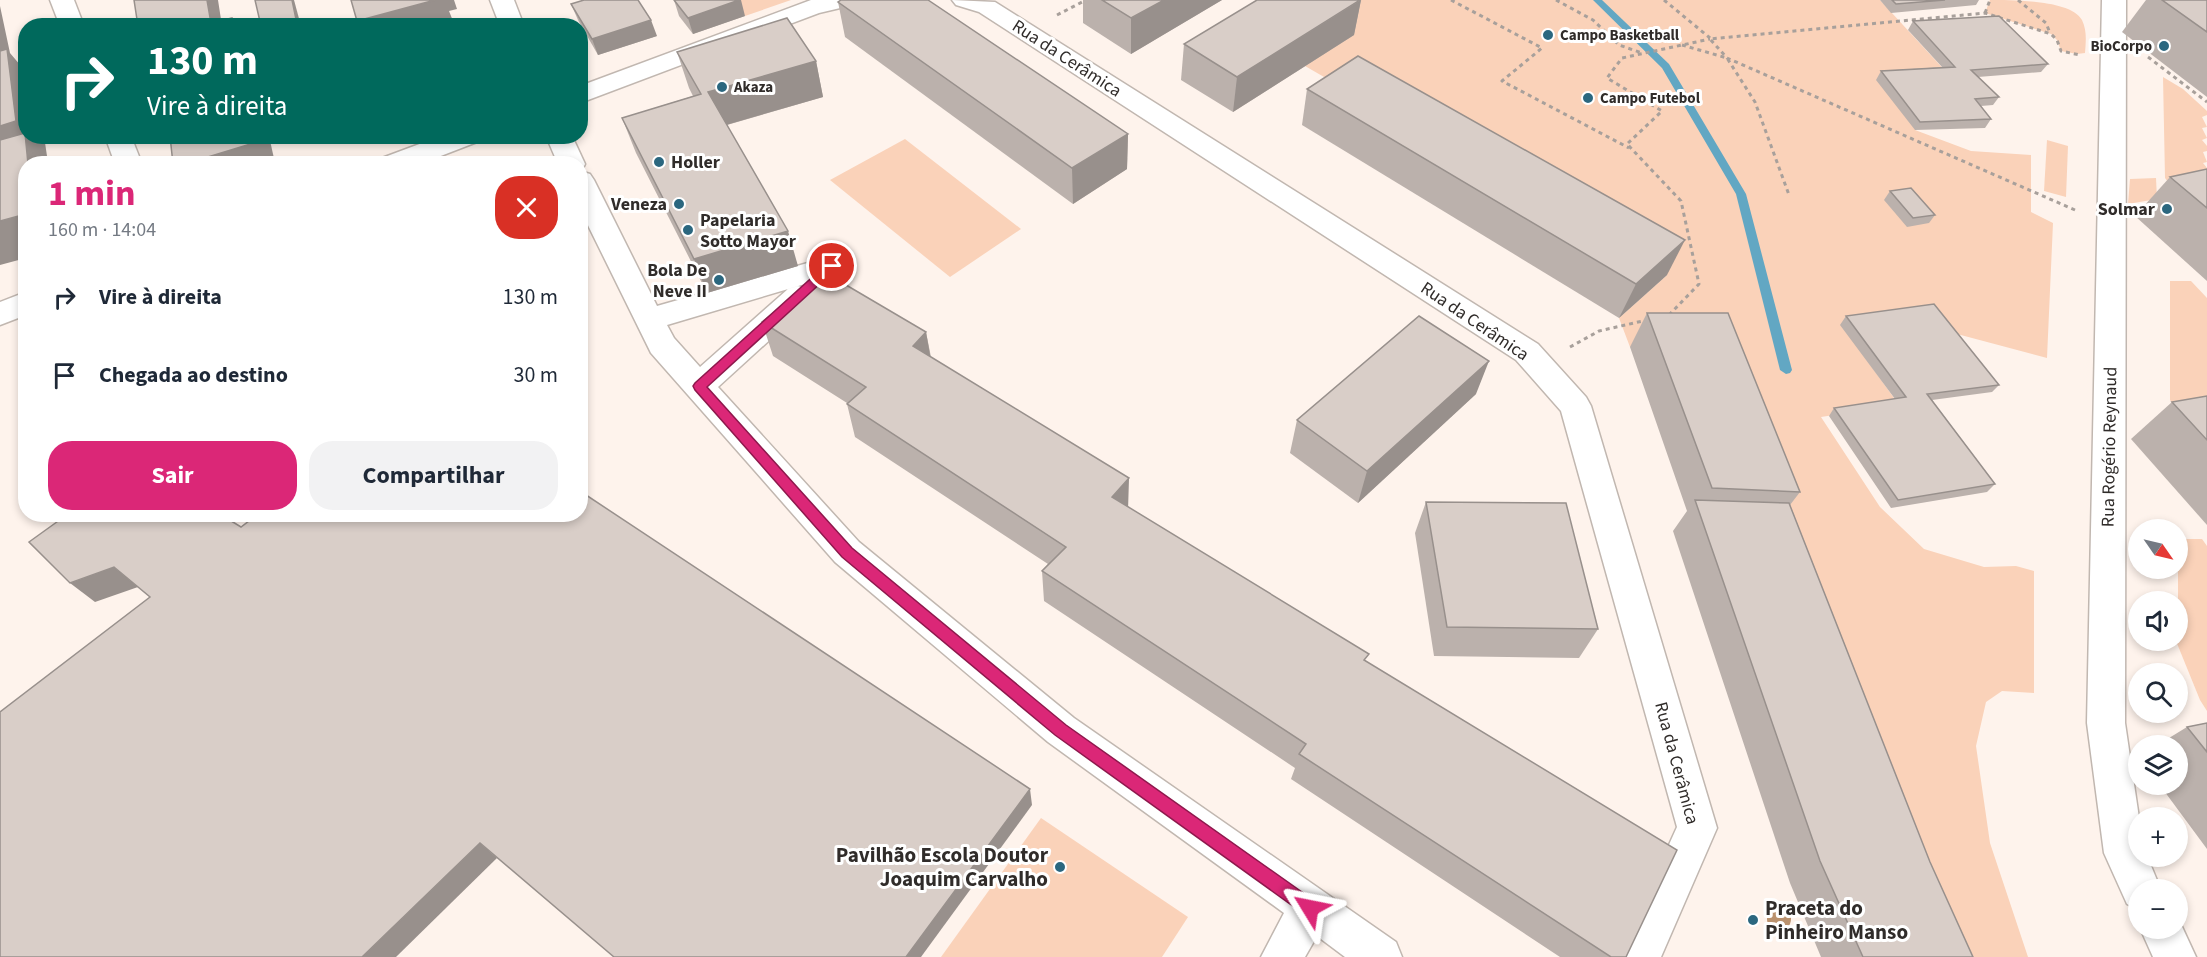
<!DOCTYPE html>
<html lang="pt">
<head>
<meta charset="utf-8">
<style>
  body { margin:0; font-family:"Source Sans 3",sans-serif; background:#f2f2f3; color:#1f2937; height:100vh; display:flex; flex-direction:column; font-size:22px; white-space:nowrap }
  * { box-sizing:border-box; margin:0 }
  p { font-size:20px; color:#747a83 }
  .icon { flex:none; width:33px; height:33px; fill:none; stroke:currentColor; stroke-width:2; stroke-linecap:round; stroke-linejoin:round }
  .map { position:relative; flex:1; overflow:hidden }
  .details { position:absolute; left:18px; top:156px; width:570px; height:366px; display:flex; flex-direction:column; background:#fff; border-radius:24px; box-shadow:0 3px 9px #0003 }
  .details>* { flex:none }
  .banner { position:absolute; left:18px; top:18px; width:570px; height:126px; border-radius:24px; box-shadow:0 3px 9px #0003; background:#00695c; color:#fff; overflow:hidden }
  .needle { width:39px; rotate:124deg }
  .buttons { position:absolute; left:2128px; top:519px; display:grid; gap:12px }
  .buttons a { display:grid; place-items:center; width:60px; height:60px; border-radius:50%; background:#fff; box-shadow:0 3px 9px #0003; font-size:30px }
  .pin { position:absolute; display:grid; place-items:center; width:51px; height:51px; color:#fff; margin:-26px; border:3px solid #fff; border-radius:50%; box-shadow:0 2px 6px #0007 }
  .me { position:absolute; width:66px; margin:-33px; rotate:305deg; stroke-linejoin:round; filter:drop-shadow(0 0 4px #0008) }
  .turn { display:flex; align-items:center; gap:21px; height:126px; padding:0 30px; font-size:27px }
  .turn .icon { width:78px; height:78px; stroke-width:2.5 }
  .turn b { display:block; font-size:42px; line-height:51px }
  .round { display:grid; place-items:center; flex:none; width:63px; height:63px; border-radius:24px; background:#f2f2f3 }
  .summary { display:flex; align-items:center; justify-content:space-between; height:102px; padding:0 30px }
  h1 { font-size:36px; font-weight:700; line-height:45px; color:#db2777 }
  .cta { display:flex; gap:12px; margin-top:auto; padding:12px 30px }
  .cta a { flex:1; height:69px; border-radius:24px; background:#db2777; color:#fff; font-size:24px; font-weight:700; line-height:69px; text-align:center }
  .cta a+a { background:#f2f2f3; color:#1f2937 }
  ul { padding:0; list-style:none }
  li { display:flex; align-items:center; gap:18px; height:78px; padding:0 30px }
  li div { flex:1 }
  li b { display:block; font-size:22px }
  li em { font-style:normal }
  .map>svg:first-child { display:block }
</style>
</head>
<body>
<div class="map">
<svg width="2207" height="957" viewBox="0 0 2207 957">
  <rect width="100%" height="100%" fill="#fef3ec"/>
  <g fill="#fad2b9">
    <polygon points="732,0 791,0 745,16"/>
    <polygon points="1291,0 1880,0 1949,75 1915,130 1971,151 2031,155 2031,212 2053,223 2047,358 1942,330 1841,324 1899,405 1821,417 1880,507 1924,549 1984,567 2016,566 2034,571 2034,693 2002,691 1986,702 1976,746 1990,843 2028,957 1932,957 1720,345 1630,347 1619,318 1667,275 1305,66"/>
    <path d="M1990 0C2014 0 2071 0 2082 20 2087 31 2086 41 2085 53L2077 54 2061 51 2057 40 2051 34 1985 13Z"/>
    <polygon points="2163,77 2183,89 2207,111 2207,115 2202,117 2207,127 2202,128 2207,138 2202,140 2207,146 2207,151 2203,152 2207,162 2203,163 2207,168 2207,176 2174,190 2165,178"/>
    <polygon points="905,139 1021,229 950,277 830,180"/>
    <polygon points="2047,140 2068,146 2066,197 2044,191"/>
    <polygon points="2156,178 2157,199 2128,204 2130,179"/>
    <polygon points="2170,281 2191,281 2207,298 2207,415 2181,416 2170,400"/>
    <polygon points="2178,539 2202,539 2207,546 2207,711 2200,700 2176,641 2178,640"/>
    <polygon points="1041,818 1188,917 1162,957 941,957"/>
  </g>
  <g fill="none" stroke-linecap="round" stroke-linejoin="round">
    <polygon fill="#62a7c3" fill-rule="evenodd" points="1593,0 1602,0 1669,64 1746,194 1792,370 1790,373 1786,374 1780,370 1736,194 1662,68"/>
    <defs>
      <g id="minor">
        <polygon points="50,0 74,0 84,26 60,26"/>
        <polygon points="490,0 514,0 524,26 500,26"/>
        <polygon points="811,0 857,0 853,5 819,13 580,103 580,86"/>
        <polygon points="952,0 995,2 1538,344 1586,397 1591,406 1717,828 1661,957 1618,957 1677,827 1561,411 1516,360 979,12 956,5"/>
        <polygon points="2102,0 2126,0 2125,723 2139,818 2139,856 2147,856 2161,890 2139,890 2139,910 2127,904 2104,853 2087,723"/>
        <polygon points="105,136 131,136 142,164 115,164"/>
        <polygon points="441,136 481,136 477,142 420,164 379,164 382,158"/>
        <polygon points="546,136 572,136 585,164 582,170 580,164 558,164"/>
        <polygon points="580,171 590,174 594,180 657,306 832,256 842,259 846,266 842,273 667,325 674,338 700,367 788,289 798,286 808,289 813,297 808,305 718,387 859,542 1074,718 1396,942 1402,957 1345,957 1317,936 1305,957 1261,957 1284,913 1048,742 835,562 651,353 580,209"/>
        <polygon points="26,292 26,315 0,325 0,302"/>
        <polygon points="2178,918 2196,957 2153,957 2140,928 2178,928"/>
      </g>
    </defs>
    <use href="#minor" stroke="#c1b7b0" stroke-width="3"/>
    <g stroke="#a8a09b" stroke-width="3" stroke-dasharray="4 4" stroke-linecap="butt">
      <polyline points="1451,0 1542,48 1502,81 1629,148"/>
      <polyline points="1556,0 1593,20 1619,45 1642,53"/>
      <polyline points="1664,0 1710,38"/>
      <polyline points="2018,0 2046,23 2050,33"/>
      <polyline points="1985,13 1990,0"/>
      <polyline points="1057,15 1086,0"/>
      <polyline points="1682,45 1727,58 1755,102 1789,195"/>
      <polyline points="2148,57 2207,102"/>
      <polyline points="2075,210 1727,58 1710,39 1985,13 2051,34 2057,40 2061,51 2080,55"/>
      <polyline points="1669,315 1699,284 1681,201 1627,144 1662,111 1607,78 1622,58 1710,39"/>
      <polyline points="1570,347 1599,331 1647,320"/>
    </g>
    <use href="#minor" fill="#fff" fill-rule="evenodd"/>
  </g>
  <circle fill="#bb926e" cx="1779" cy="919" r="12"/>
  <g fill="#bbb1ac">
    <polygon points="674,0 745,16 693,34 679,16"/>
    <polygon points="1083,0 1222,0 1131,54 1083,23"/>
    <polygon points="1361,0 1354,35 1233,112 1181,80 1184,44"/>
    <polygon points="1880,0 1979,0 1976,5 1891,13"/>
    <polygon points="2146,0 2207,0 2207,97 2122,32"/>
    <polygon points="838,2 1128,134 1127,169 1073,204 845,37"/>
    <polygon points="571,4 657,36 598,55 578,20"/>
    <polygon points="1913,21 2048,64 2041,72 1978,77 1999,97 1993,105 1981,106 1991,119 1985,128 1915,130 1876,80 1881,71 1942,67 1908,30"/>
    <polygon points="677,52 816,61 823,97 727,125 798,266 707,293 636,153 622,118 693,96 689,88"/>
    <polygon points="1307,89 1667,275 1619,318 1302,125"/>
    <polygon points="2207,169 2207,281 2135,216 2170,177"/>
    <polygon points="1890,191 1935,215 1929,223 1907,227 1884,200"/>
    <polygon points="1647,313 1800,492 1790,505 1930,862 1973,957 1821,957 1790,883 1673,531 1687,511 1630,347"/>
    <polygon points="1846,316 1999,385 1992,392 1932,400 1995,484 1987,492 1891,508 1829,416 1834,408 1895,399 1840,325"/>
    <polygon points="762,322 926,332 931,357 1128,507 1366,661 1626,957 1560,957 1291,779 1295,768 1044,601 1042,571 1048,564 855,437 847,404 847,403 773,356"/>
    <polygon points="1476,394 1358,503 1290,453 1297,420"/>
    <polygon points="2207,396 2207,525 2131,439 2172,402"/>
    <polygon points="1426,502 1598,629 1579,658 1434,656 1415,533"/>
    <polygon points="2207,723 2207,849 2159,784 2178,784 2178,746 2156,746 2187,727"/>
  </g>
  <g fill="#98908c">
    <polygon points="207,0 218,0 222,26 211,23"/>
    <polygon points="292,0 294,0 301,26 290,26"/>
    <polygon points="435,0 454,0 457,9 449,11 453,21 437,26 360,26 357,21"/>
    <polygon points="739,0 741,0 745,16 693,34 688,18"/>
    <polygon points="1164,0 1222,0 1131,54 1131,18"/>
    <polygon points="1361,0 1354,35 1233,112 1237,77"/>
    <polygon points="0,6 10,53 26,72 26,136 44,136 47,156 46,157 52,164 28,164 0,170"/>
    <polygon points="651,20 657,36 598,55 592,39"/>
    <polygon points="816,61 823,97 719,127 708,92"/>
    <polygon points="1128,134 1127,169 1073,204 1072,168"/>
    <polygon points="259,136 269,136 275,163 185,164"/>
    <polygon points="26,214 26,258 0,265 0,221"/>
    <polygon points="788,231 798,266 707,293 694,259"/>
    <polygon points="1685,240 1667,275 1619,318 1636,284"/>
    <polygon points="926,332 932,366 913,346"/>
    <polygon points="1489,361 1476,394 1358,503 1367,471"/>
    <polygon points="1129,478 1128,510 1112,497"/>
    <polygon points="114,567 138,587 95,602 70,583"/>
    <polygon points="1030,789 1032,805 921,957 906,957"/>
    <polygon points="480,843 497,858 396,957 362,957"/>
  </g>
  <g fill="#d9cec8" stroke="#98908c" stroke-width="1.5">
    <polygon points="134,0 207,0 211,23 232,18 233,26 138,26"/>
    <polygon points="255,0 292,0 297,24 290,26 261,26"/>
    <polygon points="351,0 435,0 357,21"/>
    <polygon points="584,0 638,0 651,20 592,39 571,4"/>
    <polygon points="674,0 739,0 688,18"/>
    <polygon points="841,0 928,0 1128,134 1072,168 838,2"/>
    <polygon points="1102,0 1164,0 1131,18"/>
    <polygon points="1257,0 1360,0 1237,77 1184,44"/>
    <polygon points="1892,0 1945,0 1896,4"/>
    <polygon points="2162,0 2207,0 2207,32"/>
    <polygon points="1999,16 2048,64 1971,70 1999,97 1975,99 1991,119 1920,122 1881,71 1955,67 1913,21"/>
    <polygon points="787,18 816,61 708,92 788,231 694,259 622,118 701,94 677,52"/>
    <polygon points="7,49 16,121 0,126 0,51"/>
    <polygon points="1358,56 1685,240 1636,284 1307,89"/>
    <polygon points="25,133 28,164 26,164 26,214 0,221 0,140"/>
    <polygon points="170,136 259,136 260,141 185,164 173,164"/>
    <polygon points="2207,169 2207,208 2170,177"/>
    <polygon points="1911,188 1935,215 1913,218 1890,191"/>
    <polygon points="824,272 926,332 913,346 1129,478 1112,497 1369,654 1364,660 1677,850 1626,957 1611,957 1299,754 1306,744 1042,571 1066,547 847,404 866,387 762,322"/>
    <polygon points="1934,304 1999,385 1927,394 1995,484 1898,500 1834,408 1906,397 1846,316"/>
    <polygon points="1647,313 1728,313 1800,492 1712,488"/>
    <polygon points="1419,316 1489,361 1367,471 1297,420"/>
    <polygon points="2207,396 2207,440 2172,402"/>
    <polygon points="580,491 1030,789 906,957 614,957 480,843 362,957 0,957 0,712 150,597 114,567 70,583 29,542 68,514 220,514 241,527 258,514 580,514"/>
    <polygon points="1695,500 1789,503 1930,862 1973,957 1863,957 1820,861"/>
    <polygon points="1426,502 1566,503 1598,629 1447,627"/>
    <polygon points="2207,723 2207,752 2187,727"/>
  </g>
  <polygon fill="#db2777" stroke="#8e194d" stroke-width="1.5" points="832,262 838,266 836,269 707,387 852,548 1066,725 1316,902 1319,908 1316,914 1310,916 1304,914 1055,735 842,557 695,390 693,386 695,383 828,263"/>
  <g fill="#2b677f" stroke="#fff" stroke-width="2">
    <circle cx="1548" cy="35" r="6"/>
    <circle cx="2164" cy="46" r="6"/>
    <circle cx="722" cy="87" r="6"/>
    <circle cx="1588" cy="98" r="6"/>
    <circle cx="659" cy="162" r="6"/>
    <circle cx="679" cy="204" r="6"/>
    <circle cx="2167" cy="209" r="6"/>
    <circle cx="688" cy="230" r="6"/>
    <circle cx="719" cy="280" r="6"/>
    <circle cx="1060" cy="867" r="6"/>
    <circle cx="1753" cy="920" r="6"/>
  </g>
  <g text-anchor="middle" stroke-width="6" stroke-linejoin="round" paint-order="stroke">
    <g font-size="15" font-weight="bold" fill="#302c2a" stroke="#fff" text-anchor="start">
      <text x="1560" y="40">Campo Basketball</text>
      <text x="2152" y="51" text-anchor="end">BioCorpo</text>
      <text x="734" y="92">Akaza</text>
      <text x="1600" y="103">Campo Futebol</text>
    </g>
    <g font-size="18" fill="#302c2a" stroke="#fff">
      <text transform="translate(1067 58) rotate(33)" y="6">Rua da Cerâmica</text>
      <text transform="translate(1475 321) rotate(34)" y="6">Rua da Cerâmica</text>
      <text transform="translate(2109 447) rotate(-89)" y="6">Rua Rogério Reynaud</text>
      <text transform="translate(1677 763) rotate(75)" y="6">Rua da Cerâmica</text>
    </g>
    <g font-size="18" font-weight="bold" fill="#302c2a" stroke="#fff" text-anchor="end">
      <text x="671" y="168" text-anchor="start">Holler</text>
      <text x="667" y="210">Veneza</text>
      <text x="2155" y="215">Solmar</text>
      <text x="700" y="226" text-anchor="start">Papelaria<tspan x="700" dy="21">Sotto Mayor</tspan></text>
      <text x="707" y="276">Bola De<tspan x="707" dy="21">Neve II</tspan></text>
    </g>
    <g font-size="21" font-weight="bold" fill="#302c2a" stroke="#fff" text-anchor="end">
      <text x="1048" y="862">Pavilhão Escola Doutor<tspan x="1048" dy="24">Joaquim Carvalho</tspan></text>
      <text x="1765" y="915" text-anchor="start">Praceta do<tspan x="1765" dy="24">Pinheiro Manso</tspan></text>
    </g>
  </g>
</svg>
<div class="buttons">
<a><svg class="needle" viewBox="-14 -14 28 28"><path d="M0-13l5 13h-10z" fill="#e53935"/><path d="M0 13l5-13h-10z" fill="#747a83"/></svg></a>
<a><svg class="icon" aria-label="sound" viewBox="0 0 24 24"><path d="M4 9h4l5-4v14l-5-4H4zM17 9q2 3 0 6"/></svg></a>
<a><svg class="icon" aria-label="search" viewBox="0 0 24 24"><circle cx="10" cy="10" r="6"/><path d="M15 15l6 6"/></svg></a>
<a><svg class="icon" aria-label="layers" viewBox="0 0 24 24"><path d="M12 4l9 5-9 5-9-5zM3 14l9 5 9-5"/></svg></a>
<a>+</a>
<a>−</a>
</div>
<div class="pin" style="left:832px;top:266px;background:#d93025"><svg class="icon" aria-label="arrive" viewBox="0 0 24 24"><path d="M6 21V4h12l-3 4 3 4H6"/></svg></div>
<svg class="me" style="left:1310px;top:908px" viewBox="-20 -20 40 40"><path d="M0-17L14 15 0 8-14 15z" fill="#db2777" stroke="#fff" stroke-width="4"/></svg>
<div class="banner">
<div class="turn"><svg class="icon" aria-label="right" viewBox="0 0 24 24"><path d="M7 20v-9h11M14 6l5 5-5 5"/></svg><div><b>130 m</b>Vire à direita</div></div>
</div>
<section class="details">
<div class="summary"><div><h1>1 min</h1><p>160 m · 14:04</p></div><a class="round" style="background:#d93025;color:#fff"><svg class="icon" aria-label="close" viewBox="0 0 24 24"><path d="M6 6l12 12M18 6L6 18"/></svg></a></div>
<ul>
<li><svg class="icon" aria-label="right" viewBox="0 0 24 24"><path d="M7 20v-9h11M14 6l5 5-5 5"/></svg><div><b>Vire à direita</b></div><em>130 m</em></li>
<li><svg class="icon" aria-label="arrive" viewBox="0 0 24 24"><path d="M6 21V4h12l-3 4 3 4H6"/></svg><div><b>Chegada ao destino</b></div><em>30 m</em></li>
</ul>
<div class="cta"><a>Sair</a><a>Compartilhar</a></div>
</section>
</div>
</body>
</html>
